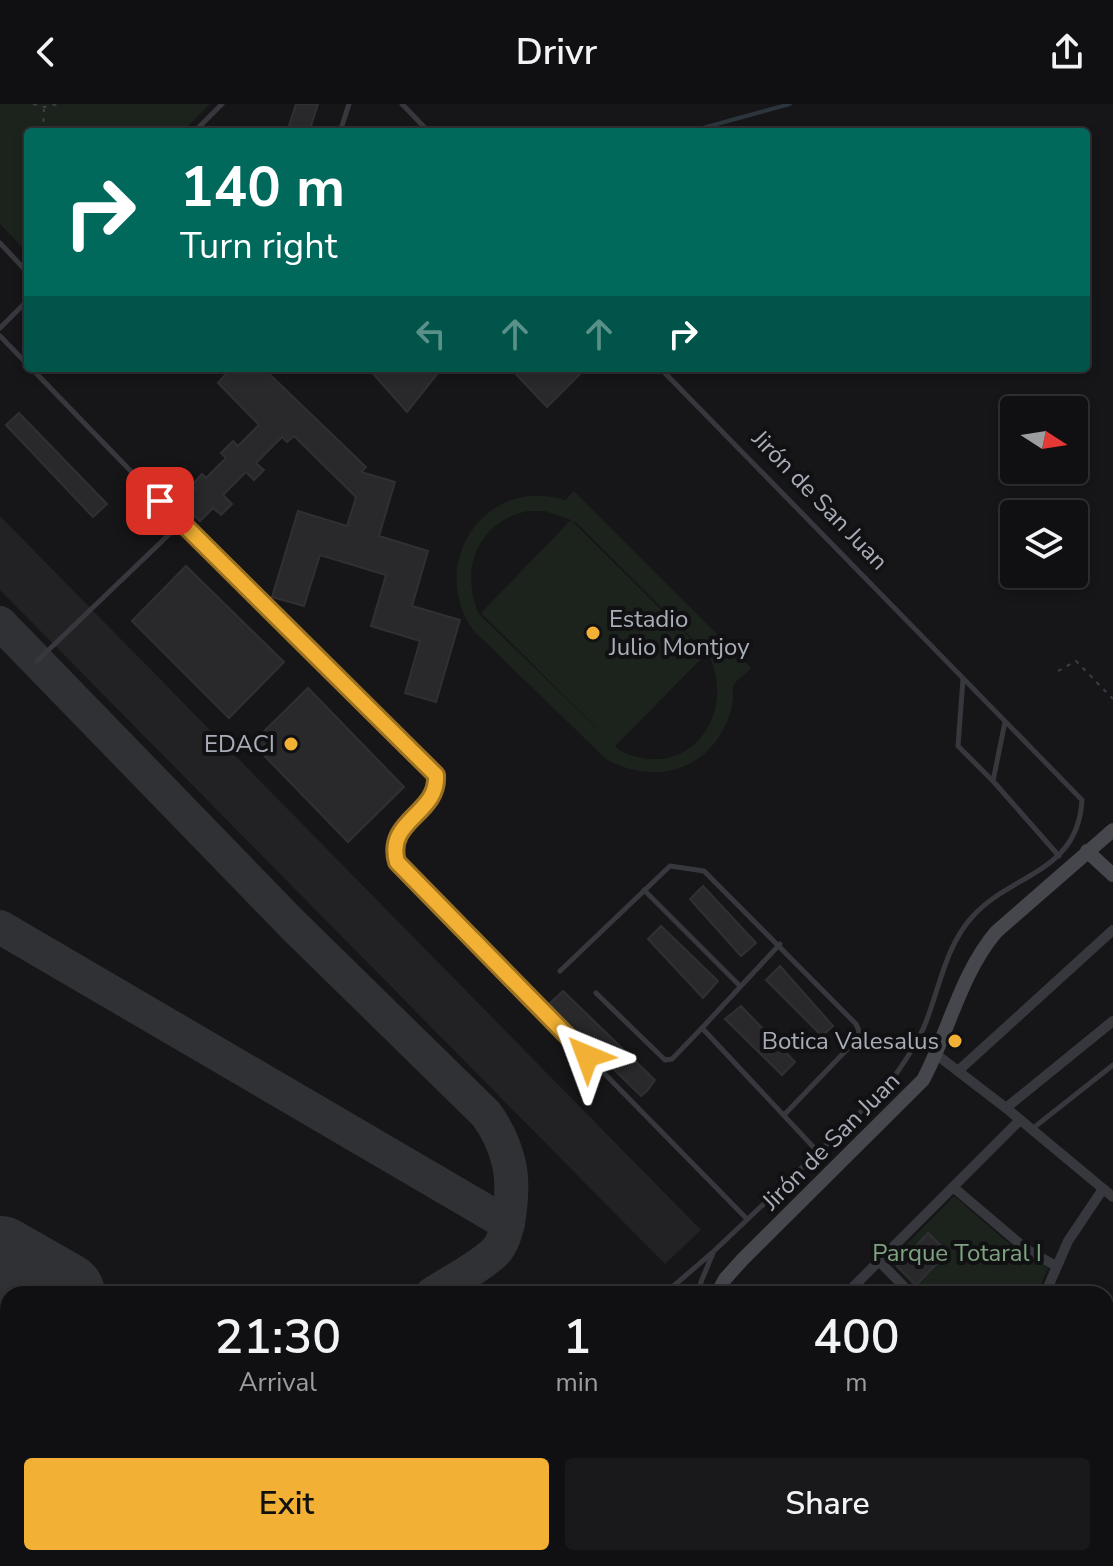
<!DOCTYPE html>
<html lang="en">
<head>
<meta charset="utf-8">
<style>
  body { margin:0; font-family:"Nunito Sans",sans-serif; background:#19191b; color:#f1f3f6; height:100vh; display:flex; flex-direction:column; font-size:30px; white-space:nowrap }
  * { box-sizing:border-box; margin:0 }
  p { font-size:26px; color:#9c9d9f }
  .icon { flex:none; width:44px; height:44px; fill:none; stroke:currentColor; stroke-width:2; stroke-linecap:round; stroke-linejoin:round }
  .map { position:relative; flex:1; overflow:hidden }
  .drawer { position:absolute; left:0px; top:1182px; width:1114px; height:280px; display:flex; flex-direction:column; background:#101012; border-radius:24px 24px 0 0; box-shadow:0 4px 12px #0003,0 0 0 2px #303032 }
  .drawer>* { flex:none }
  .guide { position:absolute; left:24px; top:24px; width:1066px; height:244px; border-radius:8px; box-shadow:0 4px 12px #0003,0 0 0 2px #303032; background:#00695c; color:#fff; overflow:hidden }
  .needle { width:52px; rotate:102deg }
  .controls { position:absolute; left:1000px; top:292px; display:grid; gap:16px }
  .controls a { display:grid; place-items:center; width:88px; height:88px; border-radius:8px; background:#101012; box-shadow:0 4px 12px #0003,0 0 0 2px #303032; font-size:40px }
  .pin { position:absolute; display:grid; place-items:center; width:68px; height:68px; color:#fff; margin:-34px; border-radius:16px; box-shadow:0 4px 12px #0006 }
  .me { position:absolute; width:88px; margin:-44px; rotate:316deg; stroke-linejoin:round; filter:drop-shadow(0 0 6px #0008) }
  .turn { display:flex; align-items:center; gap:28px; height:168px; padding:0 24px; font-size:36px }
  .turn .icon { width:104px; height:104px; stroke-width:2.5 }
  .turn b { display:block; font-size:56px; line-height:68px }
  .lanes { display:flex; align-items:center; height:76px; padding:0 24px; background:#0003; justify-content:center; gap:40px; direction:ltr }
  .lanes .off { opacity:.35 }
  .eta { display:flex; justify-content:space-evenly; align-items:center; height:136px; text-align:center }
  .eta b { font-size:48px; font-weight:600; line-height:56px }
  .button { display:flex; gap:16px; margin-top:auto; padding:16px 24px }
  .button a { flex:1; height:92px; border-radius:8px; background:#f2b134; color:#111; font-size:32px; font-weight:600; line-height:92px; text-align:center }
  .button a+a { background:#19191b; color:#f1f3f6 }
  header { display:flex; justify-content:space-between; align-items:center; height:104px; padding:0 24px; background:#101012; font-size:36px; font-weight:600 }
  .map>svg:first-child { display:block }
</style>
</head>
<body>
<header><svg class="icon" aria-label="back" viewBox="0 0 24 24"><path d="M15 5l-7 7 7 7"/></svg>Drivr<svg class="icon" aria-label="share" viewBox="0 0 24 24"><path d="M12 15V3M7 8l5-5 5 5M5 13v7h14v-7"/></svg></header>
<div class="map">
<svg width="1113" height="1462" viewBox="0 0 1113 1462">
  <rect width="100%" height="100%" fill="#161618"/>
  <polygon fill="#222225" points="0,412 701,1126 665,1160 0,486"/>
  <g fill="#1c231d" fill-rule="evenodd">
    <polygon points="0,0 210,0 182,28 28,28 28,149 0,120"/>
    <path d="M574 387 751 564C747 569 736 576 733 582 732 586 733 590 733 594 732 605 729 615 724 624 700 671 649 679 606 655L474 527C426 461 484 371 565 396ZM528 407H545L571 416 481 509 615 642 706 550 571 416 577 419 709 551C738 614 685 680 619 646L479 510C459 465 478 417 528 407Z"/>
    <polygon points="954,1092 1006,1137 1048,1164 1037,1190 921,1190 890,1157"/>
  </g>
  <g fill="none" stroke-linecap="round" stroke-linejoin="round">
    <polyline stroke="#2c353c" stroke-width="4" points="688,28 790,0"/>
    <g stroke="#303135" stroke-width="34">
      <path d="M0 519 293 821 486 1010C497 1025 505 1042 509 1060 514 1082 511 1134 494 1149 477 1165 452 1177 432 1190"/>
      <polyline points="0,823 508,1120"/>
    </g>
    <polyline stroke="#303135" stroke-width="84" points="0,1154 63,1190"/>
  </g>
  <g fill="#29292c" stroke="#303034" stroke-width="2">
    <polygon points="296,0 318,0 309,28 287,28"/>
    <polygon points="220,264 263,264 366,363 361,368 395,378 379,432 428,447 412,502 460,516 436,598 405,589 420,537 371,522 386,471 320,451 304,502 272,493 298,407 347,422 356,393 294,332 287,338 282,333 256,359 264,366 254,376 246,368 223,391 232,400 221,411 213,404 200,417 190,408 193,405 189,401 192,398 188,393 196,385 192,381 202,370 206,374 226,354 221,349 233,337 238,342 259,321 218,279 226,270"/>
    <polygon points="368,264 442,264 407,308"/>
    <polygon points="510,264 586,264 547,303"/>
    <polygon points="19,309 107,400 93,413 6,321"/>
    <polygon points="186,462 284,558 229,614 132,517"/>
    <polygon points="308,584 404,683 348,738 252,639"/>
    <polygon points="703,782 756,839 741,852 690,795"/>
    <polygon points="661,822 718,877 703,894 648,835"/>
    <polygon points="780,862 833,922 822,932 766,876"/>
    <polygon points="563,887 655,976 647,987 641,992 548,901"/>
    <polygon points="741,902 795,958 782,971 725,915"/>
    <polygon points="928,1129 948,1148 916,1181 897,1162"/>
  </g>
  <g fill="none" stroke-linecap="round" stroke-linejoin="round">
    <g stroke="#3d3f44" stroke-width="2" stroke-dasharray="4 6" stroke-linecap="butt">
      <polyline points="33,0 44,3 59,0"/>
      <polyline points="43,28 44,5"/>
      <polyline points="1058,567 1076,557 1113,595"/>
    </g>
    <g stroke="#37383d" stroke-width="5">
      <polyline points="402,0 429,28"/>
      <polyline points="194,28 222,0"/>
      <polyline points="340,28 349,0"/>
      <polyline points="0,139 28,169"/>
      <polyline points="0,224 28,196"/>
      <polyline points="0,232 28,261"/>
      <path d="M31 264 181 419 436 671C439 710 385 716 397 758L747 1115"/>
      <path d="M660 264 1082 696C1078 769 1012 769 973 812 946 841 940 882 926 918 917 941 902 961 888 982L713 1148 670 1185 669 1190"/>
      <polyline points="37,557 181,419"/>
      <polyline points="963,575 958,642 993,677"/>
      <polyline points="1005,618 993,677 1059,752"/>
      <polyline points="644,786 740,882"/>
      <polyline points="780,840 702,924 818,1048"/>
      <polyline points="560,867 670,762 704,767 856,920 859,927 856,936 784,1011"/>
      <polyline points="596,889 665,956 672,955 702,924"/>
      <polyline points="1032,1025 1113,961"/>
      <polyline points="699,1190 701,1178 713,1149"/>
    </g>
    <g stroke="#37383d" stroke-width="10">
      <polyline points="937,951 1006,1004 1113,1093"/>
      <polyline points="958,967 1113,826"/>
      <polyline points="1006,1004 1113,917"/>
      <polyline points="953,1083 1026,1145 1056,1162"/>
      <polyline points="879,1157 911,1190"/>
      <polyline points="846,1190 1020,1016"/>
      <polyline points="1045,1190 1068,1137 1103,1085"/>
      <polyline points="1106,1316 1113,1304"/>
    </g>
    <g stroke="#45474d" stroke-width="14">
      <polyline points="1087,747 1113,771"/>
      <path d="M717 1190 725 1175 743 1155 923 976C949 927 960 871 996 828L1113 726"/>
      <polyline points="908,1454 916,1462"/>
    </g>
    <g stroke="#53555c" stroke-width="16">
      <polyline points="1106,1369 1113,1360"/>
      <polyline points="1040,1462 1046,1454"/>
    </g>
    <g stroke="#63666e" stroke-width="18">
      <polyline points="1106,1424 1113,1414"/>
      <polyline points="1079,1462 1085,1454"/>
    </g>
  </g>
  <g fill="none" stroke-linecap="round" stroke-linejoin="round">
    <defs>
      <path id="route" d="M160 397 436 671C439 710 385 716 397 758L587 952"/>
    </defs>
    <use href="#route" stroke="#9d7322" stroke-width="20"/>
    <use href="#route" stroke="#f2b134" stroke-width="14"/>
  </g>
  <g fill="#f2b134" stroke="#111113" stroke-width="3">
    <circle cx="593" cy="529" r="8"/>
    <circle cx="291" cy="640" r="8"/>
    <circle cx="955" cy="937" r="8"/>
  </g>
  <g text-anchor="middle" stroke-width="8" stroke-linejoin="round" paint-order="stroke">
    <g font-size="24" fill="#a8adb8" stroke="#111113">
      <text transform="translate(820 396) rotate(46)" y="8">Jirón de San Juan</text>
      <text transform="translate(831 1037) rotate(-45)" y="8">Jirón de San Juan</text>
    </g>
    <g font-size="24" fill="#a8adb8" stroke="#111113" text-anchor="end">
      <text x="609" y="523" text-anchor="start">Estadio<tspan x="609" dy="28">Julio Montjoy</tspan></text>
      <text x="275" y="648">EDACI</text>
      <text x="939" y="945">Botica Valesalus</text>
    </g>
    <g font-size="24" fill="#7fa381" stroke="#111113">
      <text x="957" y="1157">Parque Totaral I</text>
    </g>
  </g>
</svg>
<div class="controls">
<a><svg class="needle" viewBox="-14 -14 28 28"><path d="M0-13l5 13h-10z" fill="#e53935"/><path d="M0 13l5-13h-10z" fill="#9c9d9f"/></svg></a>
<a><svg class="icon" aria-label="layers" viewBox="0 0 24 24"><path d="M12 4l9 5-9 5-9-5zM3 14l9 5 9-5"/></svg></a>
</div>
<div class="pin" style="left:160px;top:397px;background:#d93025"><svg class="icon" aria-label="arrive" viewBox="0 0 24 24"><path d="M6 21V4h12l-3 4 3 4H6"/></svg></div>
<svg class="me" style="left:587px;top:952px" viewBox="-20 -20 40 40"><path d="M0-17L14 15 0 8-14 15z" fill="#f2b134" stroke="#fff" stroke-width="4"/></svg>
<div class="guide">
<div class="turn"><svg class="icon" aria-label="right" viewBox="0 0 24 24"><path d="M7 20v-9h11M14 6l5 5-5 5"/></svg><div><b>140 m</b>Turn right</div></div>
<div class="lanes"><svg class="icon off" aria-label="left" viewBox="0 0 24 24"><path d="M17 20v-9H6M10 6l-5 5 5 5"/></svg><svg class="icon off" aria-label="ahead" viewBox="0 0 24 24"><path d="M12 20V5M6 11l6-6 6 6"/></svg><svg class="icon off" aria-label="ahead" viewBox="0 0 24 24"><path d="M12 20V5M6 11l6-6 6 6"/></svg><svg class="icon" aria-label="right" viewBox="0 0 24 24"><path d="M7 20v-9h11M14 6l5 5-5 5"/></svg></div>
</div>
<section class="drawer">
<div class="eta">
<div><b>21:30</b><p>Arrival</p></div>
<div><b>1</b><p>min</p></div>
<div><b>400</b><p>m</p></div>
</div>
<div class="button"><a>Exit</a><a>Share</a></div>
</section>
</div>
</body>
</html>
